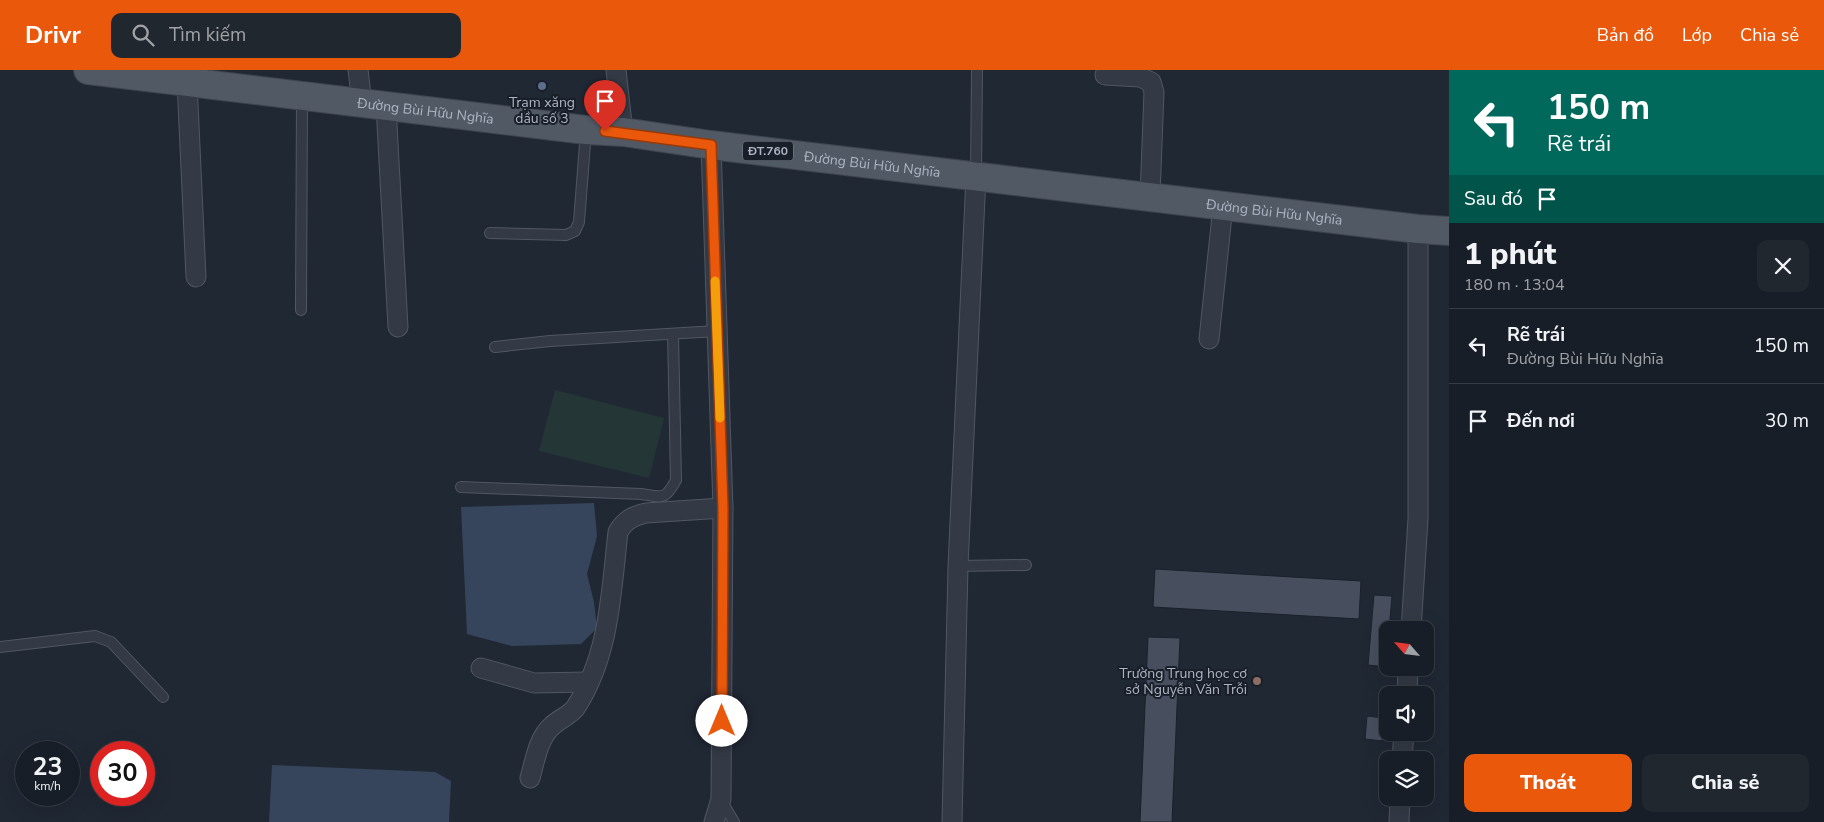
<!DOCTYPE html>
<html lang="vi">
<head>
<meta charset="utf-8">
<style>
  body { margin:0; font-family:"Nunito Sans",sans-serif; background:#21272f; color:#f1f3f6; height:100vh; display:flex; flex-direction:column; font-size:19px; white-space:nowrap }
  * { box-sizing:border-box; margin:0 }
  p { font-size:16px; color:#9fa2a7 }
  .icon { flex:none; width:28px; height:28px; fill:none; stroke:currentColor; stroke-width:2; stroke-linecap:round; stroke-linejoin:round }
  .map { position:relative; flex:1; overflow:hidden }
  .panel { display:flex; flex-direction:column; background:#181e27; width:375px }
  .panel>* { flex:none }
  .top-card { background:#00695c; color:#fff; overflow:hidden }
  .needle { width:32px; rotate:298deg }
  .buttons { position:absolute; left:1379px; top:551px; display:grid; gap:10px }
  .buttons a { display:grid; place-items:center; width:55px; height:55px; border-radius:10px; background:#181e27; box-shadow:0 5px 20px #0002,0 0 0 1px #363c44; font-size:25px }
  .speed { position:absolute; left:15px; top:671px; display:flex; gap:10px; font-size:25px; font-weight:700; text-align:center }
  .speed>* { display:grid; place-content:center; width:65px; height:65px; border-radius:50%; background:#181e27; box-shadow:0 5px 20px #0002,0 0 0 1px #363c44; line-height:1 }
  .speed small { font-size:12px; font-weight:400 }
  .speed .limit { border:8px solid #d22; background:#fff; color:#111 }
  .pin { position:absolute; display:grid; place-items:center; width:42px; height:42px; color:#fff; margin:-51px -21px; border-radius:50% 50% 50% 0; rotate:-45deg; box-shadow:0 0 5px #0007 }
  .pin .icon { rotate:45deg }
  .me { position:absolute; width:55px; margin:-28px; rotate:0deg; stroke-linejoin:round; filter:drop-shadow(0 0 4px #0008) }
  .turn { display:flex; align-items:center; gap:18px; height:105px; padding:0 15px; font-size:22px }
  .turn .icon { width:65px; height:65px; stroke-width:2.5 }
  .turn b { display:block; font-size:35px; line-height:42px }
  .then { display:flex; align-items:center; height:48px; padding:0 15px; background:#0003; gap:10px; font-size:19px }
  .round { display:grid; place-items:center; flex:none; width:52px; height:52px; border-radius:10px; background:#21272f }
  .head { display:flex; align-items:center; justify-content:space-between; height:85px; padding:0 15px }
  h1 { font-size:30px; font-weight:800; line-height:38px }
  .cta { display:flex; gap:10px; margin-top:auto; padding:10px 15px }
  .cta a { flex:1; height:58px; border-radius:10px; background:#ea580c; color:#fff; font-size:20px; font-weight:800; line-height:58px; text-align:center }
  .cta a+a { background:#21272f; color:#f1f3f6 }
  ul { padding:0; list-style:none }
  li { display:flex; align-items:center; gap:15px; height:75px; padding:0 15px; border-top:1px solid #363c44 }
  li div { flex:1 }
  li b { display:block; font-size:19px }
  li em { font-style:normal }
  header { display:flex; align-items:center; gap:30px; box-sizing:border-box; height:70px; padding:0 25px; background:#ea580c; color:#fff }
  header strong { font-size:24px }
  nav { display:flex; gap:28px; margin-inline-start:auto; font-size:18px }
  .search { width:350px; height:45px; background:#21272f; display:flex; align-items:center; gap:12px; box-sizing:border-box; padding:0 18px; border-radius:10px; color:#9fa2a7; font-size:19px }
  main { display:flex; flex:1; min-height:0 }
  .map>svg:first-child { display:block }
</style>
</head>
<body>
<header>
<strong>Drivr</strong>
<div class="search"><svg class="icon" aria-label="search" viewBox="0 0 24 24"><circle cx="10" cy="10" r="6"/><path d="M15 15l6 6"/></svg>Tìm kiếm</div>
<nav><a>Bản đồ</a><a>Lớp</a><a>Chia sẻ</a></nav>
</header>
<main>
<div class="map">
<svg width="1449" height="752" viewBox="0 0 1449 752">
  <rect width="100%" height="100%" fill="#202834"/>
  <polygon fill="#253637" points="555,320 664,348 649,408 539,381"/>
  <g fill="#36455c">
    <polygon points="594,433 597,466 587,504 594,532 597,558 581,574 512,576 467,564 461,437"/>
    <polygon points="272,695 435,702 451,711 449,752 269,752"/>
  </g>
  <g fill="#474f5e" stroke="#1b212b">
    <polygon points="1155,499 1361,511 1359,549 1153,537"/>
    <polygon points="1374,525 1392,526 1386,597 1368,595"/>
    <polygon points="1148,567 1180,568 1172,752 1140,752"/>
    <polygon points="1367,646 1384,648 1382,671 1365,669"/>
  </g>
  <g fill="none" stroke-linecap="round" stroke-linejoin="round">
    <defs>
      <g id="lane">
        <polyline points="976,106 977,0"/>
        <polyline points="490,163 566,165 575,161 579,152 586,61"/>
        <polyline points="301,240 302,26"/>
        <polyline points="495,277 550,271 717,261"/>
        <path d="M461 417 641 424C662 427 665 431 676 410L673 264"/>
        <polyline points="958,496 1026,495"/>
        <polyline points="0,577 95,566 111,572 163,627"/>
        <polyline points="721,730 734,752"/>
      </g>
      <g id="street">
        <polyline points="358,0 362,33"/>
        <polyline points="616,0 623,62"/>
        <polyline points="1105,5 1140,7 1151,12 1154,22 1150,127"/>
        <polyline points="187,12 196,207"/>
        <polyline points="386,36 398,257"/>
        <polyline points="711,75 723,438 721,729 714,752"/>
        <polyline points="1209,269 1223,136"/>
        <polyline points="1411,560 1418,449 1418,159"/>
        <polyline points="481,598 534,613 588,612"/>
        <polyline points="1407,625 1408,598"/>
        <polyline points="1402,690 1404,662"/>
        <path d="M530 708C535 691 538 668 552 656 559 649 571 645 576 637 610 584 611 522 618 462 625 450 633 446 646 443L723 438"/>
        <polyline points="952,752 958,496 976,106"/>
        <polyline points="1399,752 1400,728"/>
      </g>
      <g id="primary">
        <path id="s1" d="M88 0 586 60 623 62 711 75 1418 159 1449 161"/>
      </g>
    </defs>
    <use href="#lane" stroke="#515763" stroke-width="12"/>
    <use href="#street" stroke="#515763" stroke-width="21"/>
    <use href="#primary" stroke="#3d434f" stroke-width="30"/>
    <use href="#lane" stroke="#343a45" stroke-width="10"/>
    <use href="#street" stroke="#343a45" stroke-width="19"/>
    <use href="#primary" stroke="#515965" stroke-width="28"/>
  </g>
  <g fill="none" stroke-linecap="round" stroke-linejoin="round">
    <defs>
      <polyline id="route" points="605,61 711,75 723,438 722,651"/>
    </defs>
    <use href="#route" stroke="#983908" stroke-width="12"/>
    <use href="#route" stroke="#ea580c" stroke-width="9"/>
    <polyline stroke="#f59e0b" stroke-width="9" points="715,211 720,348"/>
  </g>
  <circle fill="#5c6f8a" stroke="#191f29" stroke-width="2" cx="542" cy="16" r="5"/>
  <circle fill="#8d6e63" stroke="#191f29" stroke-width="2" cx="1257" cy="611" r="5"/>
  <g text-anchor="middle" stroke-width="4" stroke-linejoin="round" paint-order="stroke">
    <rect fill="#191f29" stroke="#818794" stroke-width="1" x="743" y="71.5" width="50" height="19" rx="4"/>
    <g font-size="12" font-weight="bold" fill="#aeb4c2">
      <text x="768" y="85">ĐT.760</text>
    </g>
    <g font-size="14" fill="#aeb4c2" stroke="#191f29">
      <text x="542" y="37">Trạm xăng<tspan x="542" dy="16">dầu số 3</tspan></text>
      <text x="1247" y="608" text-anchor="end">Trường Trung học cơ<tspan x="1247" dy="16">sở Nguyễn Văn Trỗi</tspan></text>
    </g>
    <g font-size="14" fill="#aeb4c2" stroke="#191f29">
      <text dy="5" stroke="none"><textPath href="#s1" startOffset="340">Đường Bùi Hữu Nghĩa</textPath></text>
      <text dy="5" stroke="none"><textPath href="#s1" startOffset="790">Đường Bùi Hữu Nghĩa</textPath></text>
      <text dy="5" stroke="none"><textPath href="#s1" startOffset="1195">Đường Bùi Hữu Nghĩa</textPath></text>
    </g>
  </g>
</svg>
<div class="buttons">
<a><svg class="needle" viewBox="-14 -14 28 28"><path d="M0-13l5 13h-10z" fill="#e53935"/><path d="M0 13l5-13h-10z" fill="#9fa2a7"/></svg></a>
<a><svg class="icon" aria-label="sound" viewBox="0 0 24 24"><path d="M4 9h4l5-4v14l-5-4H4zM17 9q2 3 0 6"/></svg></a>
<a><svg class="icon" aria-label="layers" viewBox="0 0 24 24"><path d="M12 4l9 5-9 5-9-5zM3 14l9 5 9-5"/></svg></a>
</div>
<div class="speed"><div>23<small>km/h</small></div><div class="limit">30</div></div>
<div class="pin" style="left:605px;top:61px;background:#d93025"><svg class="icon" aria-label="arrive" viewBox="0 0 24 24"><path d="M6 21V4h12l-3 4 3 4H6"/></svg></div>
<svg class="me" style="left:722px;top:651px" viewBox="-20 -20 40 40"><circle r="19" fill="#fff"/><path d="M0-13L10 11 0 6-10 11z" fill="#ea580c"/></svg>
</div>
<section class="panel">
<div class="top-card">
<div class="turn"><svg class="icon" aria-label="left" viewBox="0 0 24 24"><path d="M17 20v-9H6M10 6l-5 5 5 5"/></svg><div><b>150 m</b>Rẽ trái</div></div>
<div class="then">Sau đó<svg class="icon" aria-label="arrive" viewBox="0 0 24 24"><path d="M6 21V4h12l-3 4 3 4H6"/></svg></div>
</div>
<div class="head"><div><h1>1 phút</h1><p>180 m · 13:04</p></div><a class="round"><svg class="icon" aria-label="close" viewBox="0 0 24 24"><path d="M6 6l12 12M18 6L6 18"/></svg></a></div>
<ul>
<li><svg class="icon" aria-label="left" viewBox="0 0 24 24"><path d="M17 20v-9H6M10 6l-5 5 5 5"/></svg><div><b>Rẽ trái</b><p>Đường Bùi Hữu Nghĩa</p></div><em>150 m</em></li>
<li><svg class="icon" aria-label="arrive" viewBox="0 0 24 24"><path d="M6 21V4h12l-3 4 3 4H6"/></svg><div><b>Đến nơi</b></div><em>30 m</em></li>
</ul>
<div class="cta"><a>Thoát</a><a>Chia sẻ</a></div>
</section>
</main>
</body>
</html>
